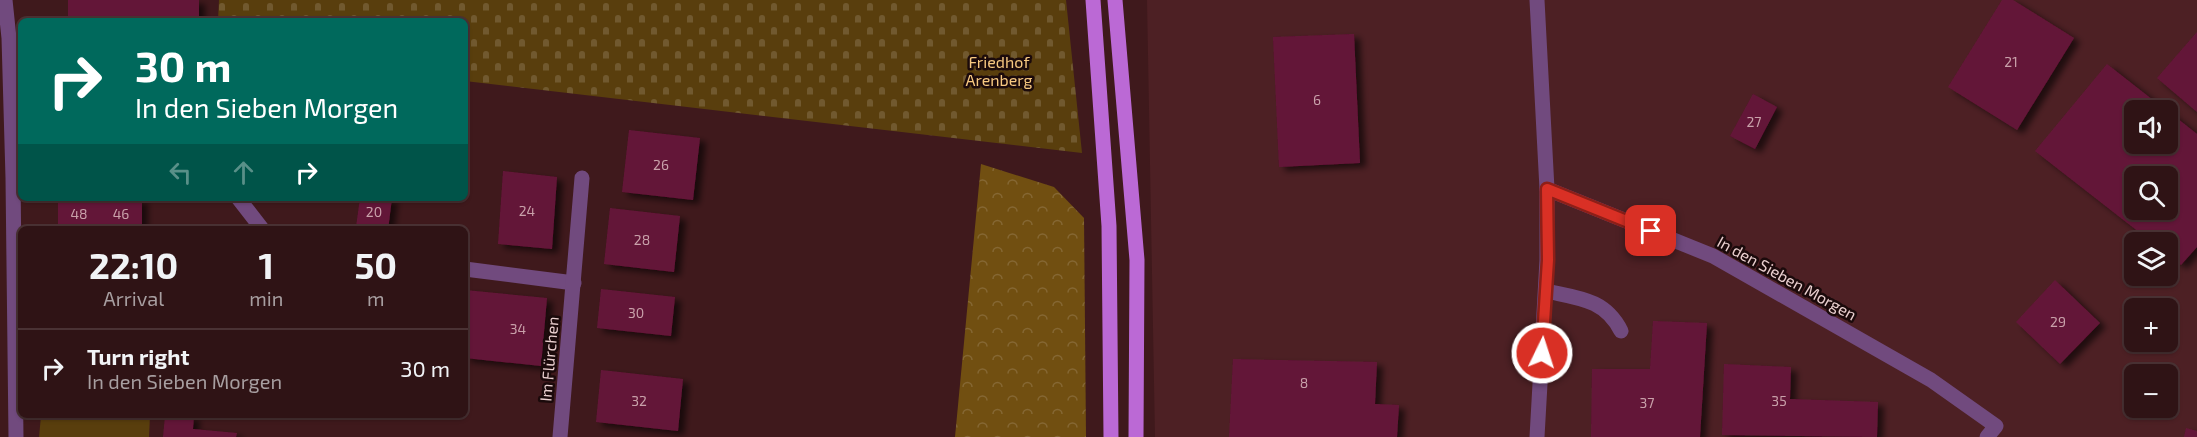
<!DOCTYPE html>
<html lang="en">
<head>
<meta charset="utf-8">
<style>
  body { margin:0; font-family:"Exo 2",sans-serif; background:#371c1e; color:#f1f3f6; height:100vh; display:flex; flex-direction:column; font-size:22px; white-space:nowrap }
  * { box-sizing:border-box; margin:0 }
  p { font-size:20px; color:#a79ea0 }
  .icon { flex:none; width:33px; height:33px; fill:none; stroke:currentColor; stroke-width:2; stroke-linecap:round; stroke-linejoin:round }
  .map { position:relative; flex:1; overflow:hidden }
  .side { position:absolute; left:18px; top:226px; width:450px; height:192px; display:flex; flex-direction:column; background:#2f1315; border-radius:9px; box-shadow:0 2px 4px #0004,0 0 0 2px #4a3234 }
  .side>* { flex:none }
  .hud { position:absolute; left:18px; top:18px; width:450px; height:183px; border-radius:9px; box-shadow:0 2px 4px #0004,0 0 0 2px #4a3234; background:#00695c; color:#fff; overflow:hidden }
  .fabs { position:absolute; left:2124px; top:100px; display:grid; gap:12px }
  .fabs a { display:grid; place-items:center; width:54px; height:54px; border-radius:9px; background:#2f1315; box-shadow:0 2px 4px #0004,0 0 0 2px #4a3234; font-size:30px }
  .pin { position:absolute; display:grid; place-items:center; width:51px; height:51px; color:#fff; margin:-26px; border-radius:12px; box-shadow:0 3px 9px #0006 }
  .me { position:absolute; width:66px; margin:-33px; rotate:4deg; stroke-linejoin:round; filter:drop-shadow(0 0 4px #0008) }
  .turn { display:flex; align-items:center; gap:21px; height:126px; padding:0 18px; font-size:27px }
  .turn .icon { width:78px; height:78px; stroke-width:2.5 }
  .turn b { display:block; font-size:42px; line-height:51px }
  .lanes { display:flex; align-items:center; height:57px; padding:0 18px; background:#0003; justify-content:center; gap:30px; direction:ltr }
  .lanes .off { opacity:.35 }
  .eta { display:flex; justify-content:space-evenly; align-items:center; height:102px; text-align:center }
  .eta b { font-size:36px; font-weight:700; line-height:42px }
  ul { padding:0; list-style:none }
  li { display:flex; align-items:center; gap:18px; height:78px; padding:0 18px; border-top:2px solid #4a3234 }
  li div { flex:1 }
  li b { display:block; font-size:22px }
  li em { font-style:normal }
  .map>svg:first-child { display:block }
</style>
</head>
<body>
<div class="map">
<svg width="2197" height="437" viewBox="0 0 2197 437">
  <defs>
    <pattern id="forest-crowns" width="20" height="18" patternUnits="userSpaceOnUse" patternTransform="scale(1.5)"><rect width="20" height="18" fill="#714f11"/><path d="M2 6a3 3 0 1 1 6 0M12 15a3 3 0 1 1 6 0" fill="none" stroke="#856733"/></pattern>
    <pattern id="cemetery-stones" width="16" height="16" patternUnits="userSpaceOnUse" patternTransform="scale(1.5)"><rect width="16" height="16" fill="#593e0d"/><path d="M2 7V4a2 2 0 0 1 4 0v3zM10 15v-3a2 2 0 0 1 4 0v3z" fill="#71592f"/></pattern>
    <filter id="shadow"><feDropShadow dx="6" dy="4" stdDeviation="3" flood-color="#0009"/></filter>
  </defs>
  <rect width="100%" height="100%" fill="#3f191c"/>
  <path fill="#4d2024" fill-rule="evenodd" d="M1147 0H2197V437H1155ZM2134 111H2168V144H2134ZM2134 177H2168V210H2134ZM2134 243H2168V276H2134ZM2134 309H2168V342H2134ZM2134 375H2168V408H2134Z"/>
  <polygon fill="url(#forest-crowns)" points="981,164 1054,187 1084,218 1086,437 955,437"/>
  <polygon fill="url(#cemetery-stones)" points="219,0 1066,0 1082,153 465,81 465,21 218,21"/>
  <polygon fill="#593e0d" points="41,416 150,416 149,437 39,437"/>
  <g fill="#641539" fill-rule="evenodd" filter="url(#shadow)">
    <rect x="68" y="0" width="131" height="21"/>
    <polygon points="2002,0 2013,0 2074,38 2017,130 1948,87"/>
    <polygon points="2197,32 2197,112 2157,78"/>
    <polygon points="1354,34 1360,163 1279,167 1273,37"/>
    <path d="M2107 64 2167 111H2134V144H2168V111L2197 134V247L2181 265 2168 255V243H2153L2035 151ZM2134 177H2168V210H2134Z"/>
    <polygon points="1753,94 1777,107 1755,149 1730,136"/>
    <polygon points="629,130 700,138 693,200 622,192"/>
    <polygon points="503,171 557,177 552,249 498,244"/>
    <polygon points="58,198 142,199 142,230 58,230"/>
    <polygon points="360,198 392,198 388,230 356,227"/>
    <polygon points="610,208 680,216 674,272 604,264"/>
    <polygon points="2055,280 2100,323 2060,364 2016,322"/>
    <polygon points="601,289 675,297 671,336 597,328"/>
    <polygon points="465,290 547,298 541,366 465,358"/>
    <polygon points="1653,321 1707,323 1700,437 1591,437 1592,369 1650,369"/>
    <polygon points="1233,359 1377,362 1375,404 1399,405 1397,437 1229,437"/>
    <polygon points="1724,364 1791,367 1790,399 1878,402 1877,437 1722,435"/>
    <polygon points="601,370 683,379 678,431 596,422"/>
    <polygon points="165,416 194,416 193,429 237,433 236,437 163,437"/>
    <polygon points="2186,428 2197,431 2197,437 2184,437"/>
  </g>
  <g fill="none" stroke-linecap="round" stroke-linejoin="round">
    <g stroke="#714a7e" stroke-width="15">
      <polyline points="5,0 9,38 13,178 16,437"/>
      <polyline points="1547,189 1713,256 1931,380 1996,426 1987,437"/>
      <polyline points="238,198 263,230"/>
      <polyline points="465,269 574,283"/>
      <path d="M1546 291C1578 298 1605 299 1621 331"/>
      <polyline points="560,437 582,178"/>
      <polyline points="1537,437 1547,260 1547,189 1537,0"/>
    </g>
    <g stroke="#bb69d5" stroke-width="15">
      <polyline points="1093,0 1109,226 1111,437"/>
      <polyline points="1115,0 1137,260 1136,437"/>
    </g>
  </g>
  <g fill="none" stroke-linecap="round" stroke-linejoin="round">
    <defs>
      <polyline id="route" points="1542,353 1548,260 1547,189 1651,231"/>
    </defs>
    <use href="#route" stroke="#8d1f18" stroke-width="15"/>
    <use href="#route" stroke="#d93025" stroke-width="10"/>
  </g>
  <g text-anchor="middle" stroke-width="5" stroke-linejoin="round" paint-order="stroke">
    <g font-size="14" fill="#c9a1aa">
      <text x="2011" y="67">21</text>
      <text x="1317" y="105">6</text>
      <text x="1754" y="127">27</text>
      <text x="661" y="170">26</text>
      <text x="527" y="216">24</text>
      <text x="374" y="217">20</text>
      <text x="79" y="219">48</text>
      <text x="121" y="219">46</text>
      <text x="642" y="245">28</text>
      <text x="636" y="318">30</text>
      <text x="2058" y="327">29</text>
      <text x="518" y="334">34</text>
      <text x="1304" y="388">8</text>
      <text x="639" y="406">32</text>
      <text x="1779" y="406">35</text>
      <text x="1647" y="408">37</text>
    </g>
    <g font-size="16" fill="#f8c981" stroke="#1b0a0b">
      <text x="999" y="68">Friedhof<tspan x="999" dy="18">Arenberg</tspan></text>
    </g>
    <g font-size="16" fill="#ebd0d0" stroke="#1b0a0b">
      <text transform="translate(1787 278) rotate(29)" y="6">In den Sieben Morgen</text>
      <text transform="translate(549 359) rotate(-85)" y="6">Im Flürchen</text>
    </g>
  </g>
</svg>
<div class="fabs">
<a><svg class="icon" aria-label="sound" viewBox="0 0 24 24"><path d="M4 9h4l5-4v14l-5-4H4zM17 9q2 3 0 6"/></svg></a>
<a><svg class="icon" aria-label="search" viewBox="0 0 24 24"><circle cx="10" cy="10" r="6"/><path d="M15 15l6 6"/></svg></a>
<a><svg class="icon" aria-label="layers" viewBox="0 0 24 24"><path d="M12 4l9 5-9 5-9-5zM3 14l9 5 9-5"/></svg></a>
<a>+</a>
<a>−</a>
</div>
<div class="pin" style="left:1651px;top:231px;background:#d93025"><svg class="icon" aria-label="arrive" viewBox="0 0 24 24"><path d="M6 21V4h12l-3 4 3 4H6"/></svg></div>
<svg class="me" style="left:1542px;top:353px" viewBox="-20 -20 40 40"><circle r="17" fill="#d93025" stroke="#fff" stroke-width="3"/><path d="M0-11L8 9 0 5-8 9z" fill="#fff"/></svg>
<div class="hud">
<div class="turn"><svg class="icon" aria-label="right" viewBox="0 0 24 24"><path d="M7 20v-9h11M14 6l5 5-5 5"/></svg><div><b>30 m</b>In den Sieben Morgen</div></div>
<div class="lanes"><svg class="icon off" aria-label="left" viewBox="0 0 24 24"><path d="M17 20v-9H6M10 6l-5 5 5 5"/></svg><svg class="icon off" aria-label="ahead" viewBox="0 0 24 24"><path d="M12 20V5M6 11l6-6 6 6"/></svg><svg class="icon" aria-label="right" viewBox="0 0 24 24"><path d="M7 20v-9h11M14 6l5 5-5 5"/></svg></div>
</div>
<section class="side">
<div class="eta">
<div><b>22:10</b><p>Arrival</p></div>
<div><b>1</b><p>min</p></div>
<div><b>50</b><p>m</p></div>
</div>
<ul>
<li><svg class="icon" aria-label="right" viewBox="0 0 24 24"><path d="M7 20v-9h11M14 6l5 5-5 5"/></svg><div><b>Turn right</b><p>In den Sieben Morgen</p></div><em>30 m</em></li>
</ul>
</section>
</div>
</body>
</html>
